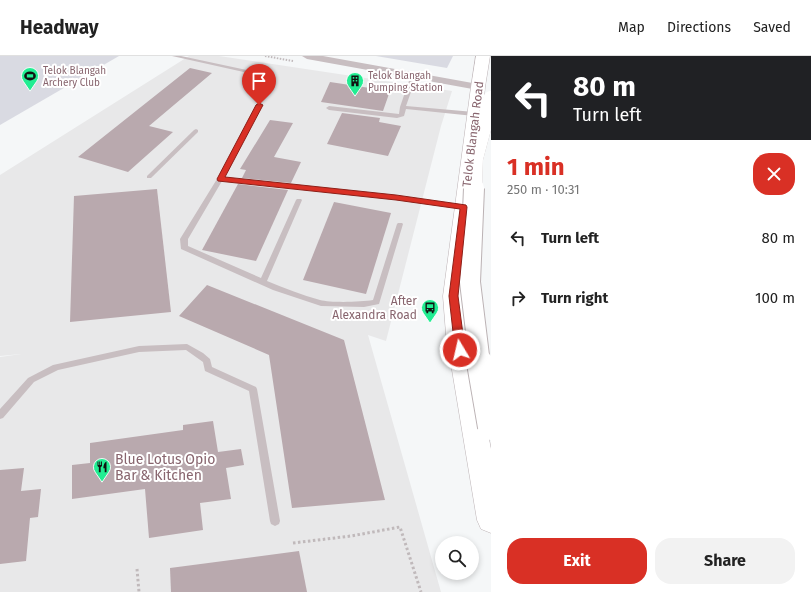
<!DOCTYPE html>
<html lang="en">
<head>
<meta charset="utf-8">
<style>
  body { margin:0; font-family:"Fira Sans",sans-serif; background:#f2f2f2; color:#222; height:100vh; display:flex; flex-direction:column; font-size:15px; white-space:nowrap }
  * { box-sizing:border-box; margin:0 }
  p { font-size:13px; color:#767676 }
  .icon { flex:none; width:22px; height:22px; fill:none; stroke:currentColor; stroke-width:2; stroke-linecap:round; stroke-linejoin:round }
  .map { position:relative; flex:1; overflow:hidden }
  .details { display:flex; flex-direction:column; background:#fff; width:320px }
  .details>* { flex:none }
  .banner { background:#202124; color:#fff; overflow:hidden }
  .tools { position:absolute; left:435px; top:480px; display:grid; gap:8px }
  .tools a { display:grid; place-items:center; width:44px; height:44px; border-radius:50%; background:#fff; box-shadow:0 2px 6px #0003; font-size:20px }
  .pin { position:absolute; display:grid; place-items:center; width:34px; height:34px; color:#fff; margin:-41px -17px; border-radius:50% 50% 50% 0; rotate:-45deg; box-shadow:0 0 4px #0007 }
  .pin .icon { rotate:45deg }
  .me { position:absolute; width:44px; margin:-22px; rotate:351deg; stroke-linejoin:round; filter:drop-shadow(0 0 3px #0008) }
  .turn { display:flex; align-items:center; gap:14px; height:84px; padding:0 16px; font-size:18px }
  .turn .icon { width:52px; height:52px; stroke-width:2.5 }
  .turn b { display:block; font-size:28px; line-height:34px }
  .round { display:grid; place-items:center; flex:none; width:42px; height:42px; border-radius:16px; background:#f2f2f2 }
  .headline { display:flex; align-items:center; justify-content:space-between; height:68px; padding:0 16px }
  h1 { font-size:24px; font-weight:700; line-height:30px; color:#d93025 }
  .cta { display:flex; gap:8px; margin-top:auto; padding:8px 16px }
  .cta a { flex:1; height:46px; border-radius:16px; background:#d93025; color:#fff; font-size:16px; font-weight:700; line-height:46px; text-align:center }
  .cta a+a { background:#f2f2f2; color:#222 }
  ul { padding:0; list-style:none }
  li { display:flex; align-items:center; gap:12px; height:60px; padding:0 16px }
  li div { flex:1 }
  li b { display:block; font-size:15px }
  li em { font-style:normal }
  header { display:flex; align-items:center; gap:24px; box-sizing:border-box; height:56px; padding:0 20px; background:#fff; border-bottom:1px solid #e0e0e0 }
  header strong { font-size:19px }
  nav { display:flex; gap:22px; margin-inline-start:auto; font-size:14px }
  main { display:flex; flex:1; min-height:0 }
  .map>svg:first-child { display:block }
</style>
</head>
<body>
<header>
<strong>Headway</strong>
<nav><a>Map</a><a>Directions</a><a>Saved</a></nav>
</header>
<main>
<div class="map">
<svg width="491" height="536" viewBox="0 0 491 536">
  <rect width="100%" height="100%" fill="#f5f7f8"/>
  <polygon fill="#e8e8e9" points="189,0 219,0 452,35 441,70 386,285 368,279 441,536 0,536 0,301 21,298 0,300 0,119"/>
  <g fill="#d9dae2">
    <polygon points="0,0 119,0 0,69"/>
    <polygon points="376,0 453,0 447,12"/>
  </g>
  <g fill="#b9a9ae">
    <polygon points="190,12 212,17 149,70 173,76 128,116 78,101"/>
    <polygon points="330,26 390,35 383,55 321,46"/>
    <polygon points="342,57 380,62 379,66 401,70 388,100 327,88"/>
    <polygon points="270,64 293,67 274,101 301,106 291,127 242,122 246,114 240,113"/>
    <polygon points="238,128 288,134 256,205 202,194"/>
    <polygon points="157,133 171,256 70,266 74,140"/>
    <polygon points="334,146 391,157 366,238 303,224"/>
    <polygon points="207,229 344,284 385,444 292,452 269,299 179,260"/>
    <polygon points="213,365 218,396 241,393 244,409 226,412 231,443 200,447 203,474 149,482 145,433 72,443 72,409 90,407 90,387 183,374 183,369"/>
    <polygon points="24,412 21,435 41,433 38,461 30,462 26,505 0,508 0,414"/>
    <polygon points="299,495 307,536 171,536 170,512"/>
  </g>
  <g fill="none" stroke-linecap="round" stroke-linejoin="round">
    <defs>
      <polygon id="primary" points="476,0 490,0 485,31 465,240 468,278 491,393 491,477 481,473 477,464 446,278 443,240 471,31"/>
    </defs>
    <use href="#primary" stroke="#bcb2b5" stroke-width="1"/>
    <polyline stroke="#c0b9bb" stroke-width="2" stroke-dasharray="1.5 1.5" stroke-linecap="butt" points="265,0 293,5"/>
    <g stroke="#c0b9bb" stroke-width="3" stroke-dasharray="2.5 2.5" stroke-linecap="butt">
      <polyline points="293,487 351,480 400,471 421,536"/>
      <polyline points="137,513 139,536"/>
    </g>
    <g fill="#c8bec1" fill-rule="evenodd">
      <polygon points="172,0 181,0 261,17 274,28 269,29 257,19"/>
      <polygon points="414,17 417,19 406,50 474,56 477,58 474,60 406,53 404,60 397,62 329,54 326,52 329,50 399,58 400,51 411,19"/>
      <path d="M259 47 262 49 224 122 397 140 464 149 467 151 464 153 397 144 222 125 188 183V190L261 222 296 144 297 143H301L302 144 267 225C284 232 302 239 320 244 331 247 361 246 373 244L397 168 398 167H402L403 168 379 248 364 251 321 250 273 234 181 193 180 183 217 123 256 49Z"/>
      <polygon points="196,73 198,74 198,76 151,122 147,122 147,120 194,74"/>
      <polygon points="187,288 203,297 210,303 212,311 256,331 257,333 280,465 279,468 275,470 271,468 270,465 249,335 205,315 203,306 186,294 139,296 58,314 34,326 3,362 0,363 0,353 28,322 53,309 139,290"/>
    </g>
    <polygon fill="#c8bec1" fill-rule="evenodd" points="302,0 323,0 478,28 483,31 478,34 307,3"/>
    <use href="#primary" fill="#fff" fill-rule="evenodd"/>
    <defs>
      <polyline id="highway-bridge-far2" points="474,133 475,103 491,43"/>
      <polyline id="highway-bridge-far1" points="474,132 470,226 480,308"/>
      <polyline id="highway-bridge" points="480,307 491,371"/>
    </defs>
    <use href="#highway-bridge-far2" stroke="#bbb2b4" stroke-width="16" stroke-linecap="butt"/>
    <use href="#highway-bridge-far1" stroke="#bbb2b4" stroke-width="22" stroke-linecap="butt"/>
    <use href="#highway-bridge" stroke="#bbb2b4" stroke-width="28" stroke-linecap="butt"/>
    <use href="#highway-bridge-far2" stroke="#fff" stroke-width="16"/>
    <use href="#highway-bridge-far1" stroke="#fff" stroke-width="20"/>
    <use href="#highway-bridge" stroke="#fff" stroke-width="26"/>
  </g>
  <polygon fill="#d93025" stroke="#8d1f18" points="259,47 263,49 225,121 396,139 466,149 467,151 458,240 465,294 463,296 460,297 455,294 449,240 460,153 396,144 218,125 217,123 256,49"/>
  <defs>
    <symbol id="stadium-pin" viewBox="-11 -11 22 30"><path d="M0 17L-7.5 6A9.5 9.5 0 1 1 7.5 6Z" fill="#21ed92" stroke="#fff"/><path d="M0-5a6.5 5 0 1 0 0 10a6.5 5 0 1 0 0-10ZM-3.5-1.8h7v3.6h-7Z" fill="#111"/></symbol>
    <symbol id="building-pin" viewBox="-11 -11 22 30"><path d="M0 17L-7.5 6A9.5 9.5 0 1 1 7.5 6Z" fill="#21ed92" stroke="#fff"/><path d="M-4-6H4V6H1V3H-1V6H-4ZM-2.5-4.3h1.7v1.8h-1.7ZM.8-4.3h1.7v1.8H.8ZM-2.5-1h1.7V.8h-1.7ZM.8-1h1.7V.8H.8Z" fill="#111"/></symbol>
    <symbol id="bus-pin" viewBox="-11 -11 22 30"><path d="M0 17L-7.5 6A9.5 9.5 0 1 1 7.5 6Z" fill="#21ed92" stroke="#fff"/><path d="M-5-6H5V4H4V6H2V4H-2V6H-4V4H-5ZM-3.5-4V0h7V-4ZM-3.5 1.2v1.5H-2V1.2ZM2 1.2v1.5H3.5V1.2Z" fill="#111"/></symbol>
    <symbol id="restaurant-pin" viewBox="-11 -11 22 30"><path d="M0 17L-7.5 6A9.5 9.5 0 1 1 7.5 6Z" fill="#21ed92" stroke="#fff"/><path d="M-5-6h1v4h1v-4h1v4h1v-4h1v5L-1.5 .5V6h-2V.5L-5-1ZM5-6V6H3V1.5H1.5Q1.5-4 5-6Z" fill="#111"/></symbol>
  </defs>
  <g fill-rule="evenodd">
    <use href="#stadium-pin" x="20" y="10" width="20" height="27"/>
    <use href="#building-pin" x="345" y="15" width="20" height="27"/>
    <use href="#bus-pin" x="420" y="242" width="20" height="27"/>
    <use href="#restaurant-pin" x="92" y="401" width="20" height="27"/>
  </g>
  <g text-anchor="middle" stroke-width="4" stroke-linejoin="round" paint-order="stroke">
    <g font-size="10" fill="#88656e" stroke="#fff" text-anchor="start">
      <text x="43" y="18">Telok Blangah<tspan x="43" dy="12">Archery Club</tspan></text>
      <text x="368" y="23">Telok Blangah<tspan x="368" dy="12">Pumping Station</tspan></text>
    </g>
    <g font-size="12" fill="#88656e" stroke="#fff">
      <text transform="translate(473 78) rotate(-83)" y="4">Telok Blangah Road</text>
    </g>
    <g font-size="12" fill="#88656e" stroke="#fff" text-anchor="end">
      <text x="417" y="249">After<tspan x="417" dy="14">Alexandra Road</tspan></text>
    </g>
    <g font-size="14" fill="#88656e" stroke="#fff" text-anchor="start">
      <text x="115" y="408">Blue Lotus Opio<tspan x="115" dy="16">Bar &amp; Kitchen</tspan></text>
    </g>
  </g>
</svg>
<div class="tools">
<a><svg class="icon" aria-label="search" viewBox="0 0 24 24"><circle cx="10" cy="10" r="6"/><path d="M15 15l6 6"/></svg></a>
</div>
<div class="pin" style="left:259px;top:49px;background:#d93025"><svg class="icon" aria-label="arrive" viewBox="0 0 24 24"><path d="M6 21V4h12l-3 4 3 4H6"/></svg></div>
<svg class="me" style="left:460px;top:294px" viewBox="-20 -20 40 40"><circle r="17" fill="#d93025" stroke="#fff" stroke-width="3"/><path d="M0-11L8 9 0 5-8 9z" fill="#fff"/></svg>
</div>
<section class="details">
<div class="banner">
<div class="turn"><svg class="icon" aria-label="left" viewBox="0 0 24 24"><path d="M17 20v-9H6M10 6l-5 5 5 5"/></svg><div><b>80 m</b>Turn left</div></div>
</div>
<div class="headline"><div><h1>1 min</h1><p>250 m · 10:31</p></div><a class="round" style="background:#d93025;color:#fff"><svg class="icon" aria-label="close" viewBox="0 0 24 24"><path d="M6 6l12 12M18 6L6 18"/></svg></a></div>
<ul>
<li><svg class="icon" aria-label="left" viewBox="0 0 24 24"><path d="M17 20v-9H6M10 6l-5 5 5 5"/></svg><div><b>Turn left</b></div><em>80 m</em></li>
<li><svg class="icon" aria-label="right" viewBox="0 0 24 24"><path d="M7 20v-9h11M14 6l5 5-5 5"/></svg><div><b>Turn right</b></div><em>100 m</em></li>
</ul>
<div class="cta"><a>Exit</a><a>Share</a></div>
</section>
</main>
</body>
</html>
